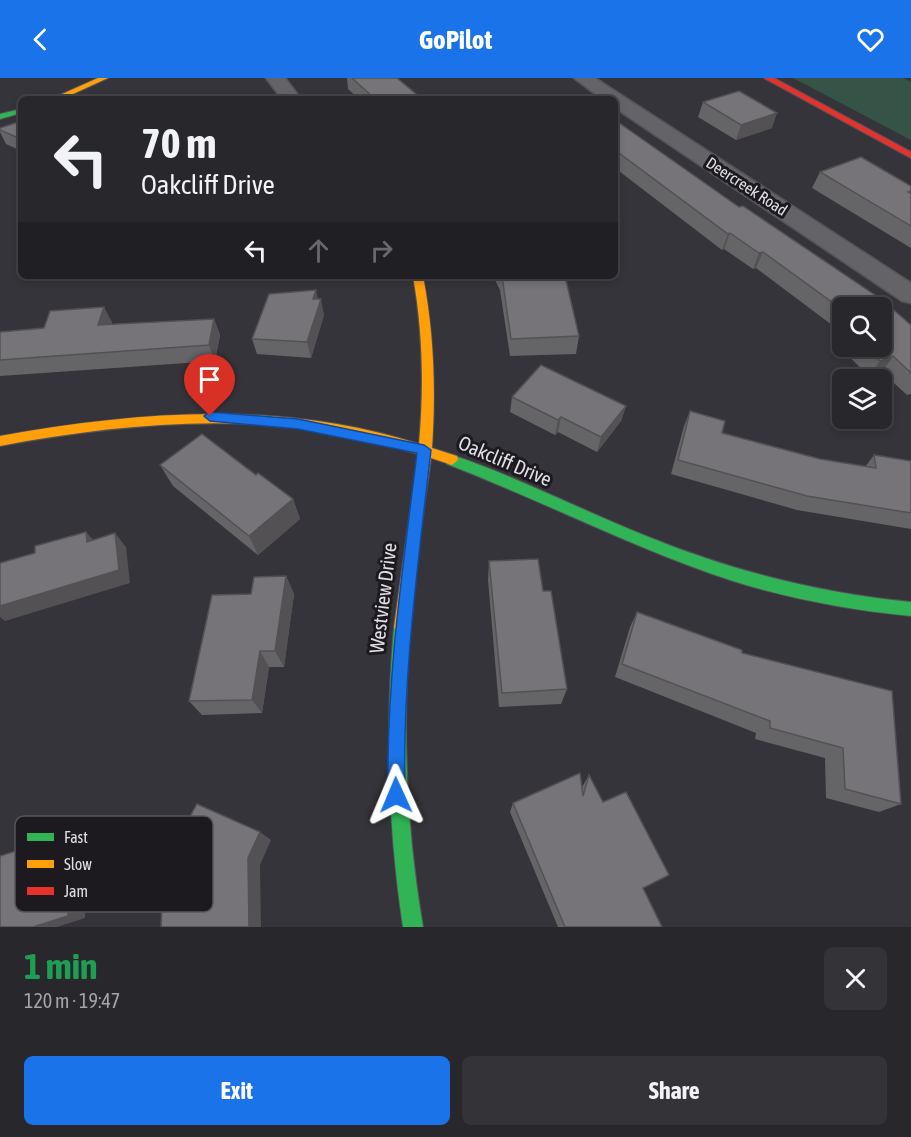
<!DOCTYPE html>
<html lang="en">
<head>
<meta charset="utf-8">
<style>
  body { margin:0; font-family:"Asap Condensed",sans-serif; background:#343338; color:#f1f3f6; height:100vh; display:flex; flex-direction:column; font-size:22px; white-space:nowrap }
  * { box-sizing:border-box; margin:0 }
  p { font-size:20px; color:#a5a5a9 }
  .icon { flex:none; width:33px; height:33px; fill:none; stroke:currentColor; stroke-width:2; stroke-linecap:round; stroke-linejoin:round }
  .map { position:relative; height:849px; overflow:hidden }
  .sheet { display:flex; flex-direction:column; background:#28272c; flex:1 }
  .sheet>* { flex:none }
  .banner { position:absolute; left:18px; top:18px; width:600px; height:183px; border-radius:9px; box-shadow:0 3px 9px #0003,0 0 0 2px #444448; background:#28272c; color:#f1f3f6; overflow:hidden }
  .controls { position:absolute; left:832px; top:219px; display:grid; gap:12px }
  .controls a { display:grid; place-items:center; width:60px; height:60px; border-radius:9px; background:#28272c; box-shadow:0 3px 9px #0003,0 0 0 2px #444448; font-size:30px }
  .pin { position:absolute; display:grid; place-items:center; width:51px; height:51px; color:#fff; margin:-62px -26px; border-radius:50% 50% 50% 0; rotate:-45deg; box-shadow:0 0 6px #0007 }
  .pin .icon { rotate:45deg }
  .me { position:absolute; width:66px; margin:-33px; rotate:359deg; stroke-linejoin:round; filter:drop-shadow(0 0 4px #0008) }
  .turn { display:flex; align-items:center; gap:21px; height:126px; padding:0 24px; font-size:27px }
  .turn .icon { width:78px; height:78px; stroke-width:2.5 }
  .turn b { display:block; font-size:42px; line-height:51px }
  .lanes { display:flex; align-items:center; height:57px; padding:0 24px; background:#0003; justify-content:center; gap:30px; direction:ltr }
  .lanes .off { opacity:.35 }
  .round { display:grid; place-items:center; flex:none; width:63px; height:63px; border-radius:9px; background:#343338 }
  .head { display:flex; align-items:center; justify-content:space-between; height:102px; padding:0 24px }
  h1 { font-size:36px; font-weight:700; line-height:45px; color:#1e9e55 }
  .button { display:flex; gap:12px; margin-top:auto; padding:12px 24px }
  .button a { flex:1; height:69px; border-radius:9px; background:#1a73e8; color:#fff; font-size:24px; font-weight:700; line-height:69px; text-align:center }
  .button a+a { background:#343338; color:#f1f3f6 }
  header { display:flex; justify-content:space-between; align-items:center; height:78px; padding:0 24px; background:#1a73e8; color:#fff; font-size:27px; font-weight:700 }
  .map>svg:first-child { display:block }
</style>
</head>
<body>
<header><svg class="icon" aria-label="back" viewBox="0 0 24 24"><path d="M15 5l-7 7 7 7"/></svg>GoPilot<svg class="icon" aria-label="heart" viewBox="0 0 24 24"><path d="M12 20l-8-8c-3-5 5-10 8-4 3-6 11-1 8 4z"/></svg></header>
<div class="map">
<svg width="911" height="849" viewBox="0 0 911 849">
  <rect width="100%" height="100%" fill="#35343a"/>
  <polygon fill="#365347" points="793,0 903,0 911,4 911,62"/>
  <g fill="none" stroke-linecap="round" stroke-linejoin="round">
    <defs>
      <g id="street">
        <polygon points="266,0 285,0 301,21 282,21"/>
        <polygon points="574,0 595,0 911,205 911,225 902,223 615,30 615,21 602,21"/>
      </g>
      <g id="fast">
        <polygon points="21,31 21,35 0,41 0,36"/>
        <path d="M452 377C518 399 581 432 646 458 732 493 819 515 911 524V538C850 532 791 521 733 503 635 471 543 423 447 386L446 382 447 378Z"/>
        <path d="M402 542 407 544 410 549C402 650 406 749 423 849H403C388 749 385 650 394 549L397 544Z"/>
      </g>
      <g id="slow">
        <polygon points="98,0 108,0 62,21 51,21"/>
        <path d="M413 198H423C434 256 436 311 432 370L457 378 458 382 452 387 431 380 407 554 402 556 397 554 394 549 418 376C281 331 139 342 0 368V358C140 333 282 322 419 366 424 309 423 255 413 198Z"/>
      </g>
      <polygon id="jam" points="764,0 774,0 911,74 911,80"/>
    </defs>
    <use href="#street" stroke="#545359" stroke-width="3"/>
    <use href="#fast" stroke="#545359" stroke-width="2"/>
    <use href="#slow" stroke="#545359" stroke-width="2"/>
    <use href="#jam" stroke="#545359" stroke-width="2"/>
    <use href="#street" fill="#646367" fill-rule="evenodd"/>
    <use href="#fast" fill="#30b455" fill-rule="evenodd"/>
    <use href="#slow" fill="#ff9f0a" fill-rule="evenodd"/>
    <use href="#jam" fill="#e5322d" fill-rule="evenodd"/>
  </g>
  <g fill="#656467" fill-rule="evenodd">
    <polygon points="347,0 397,0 422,21 359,21 348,11"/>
    <polygon points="703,24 772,50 736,62 698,39"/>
    <path d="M615 42 739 129 911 247V316L907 317 882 294 869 298 834 264 840 253 756 190 753 191 724 171 722 172 615 90ZM843 230H882V268H843Z"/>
    <polygon points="21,43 21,73 6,66 0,54 0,50"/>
    <polygon points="820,94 911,108 911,170 812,110"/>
    <polygon points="493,198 565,198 579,258 576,276 510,278 500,212"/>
    <polygon points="318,221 324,237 311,280 257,276 252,261"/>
    <polygon points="214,241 220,257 215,283 0,298 0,254 112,244 111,247"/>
    <polygon points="512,319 626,328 621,343 597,374 558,354 555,357 510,334"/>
    <polygon points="690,333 722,355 820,381 865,389 874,377 911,383 911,451 797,432 671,396 684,348"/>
    <polygon points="160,387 293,421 300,441 258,477 173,408"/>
    <polygon points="489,483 543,513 567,611 561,626 499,629 488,502"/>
    <polygon points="286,498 294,516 284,589 269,589 262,635 202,637 189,623 251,516"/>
    <polygon points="637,534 742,575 892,613 901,726 879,734 826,720 825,680 755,661 756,655 615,599 630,549"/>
    <polygon points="589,697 643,810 662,849 558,849 510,734 513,725 582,709"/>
  </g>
  <g fill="#535154">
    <polygon points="777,35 772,50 736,62 741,47"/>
    <polygon points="730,155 724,171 722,172 728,156"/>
    <polygon points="763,174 756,190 753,191 759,175"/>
    <polygon points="316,212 319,226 321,221 324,237 311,280 307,264 313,221"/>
    <polygon points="104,229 112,244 107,263 98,247"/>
    <polygon points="214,241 220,257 215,283 209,267"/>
    <polygon points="893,278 882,294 869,298 880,283"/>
    <polygon points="626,328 621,343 597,374 601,359"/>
    <polygon points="561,339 558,354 555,357 558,342"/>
    <polygon points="293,421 300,441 258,477 249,458"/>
    <polygon points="86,454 98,467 87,464"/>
    <polygon points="115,455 126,469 130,505 5,543 0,539 0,528"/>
    <polygon points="286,498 294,516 284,589 275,573"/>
    <polygon points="260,573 269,589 262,635 252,622"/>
    <polygon points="260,754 271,762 260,787 261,849 249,849 248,780"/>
    <polygon points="70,756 86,761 85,840 57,849 33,849"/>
  </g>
  <g fill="#767478" stroke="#535154" stroke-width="1.5">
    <polygon points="352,0 397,0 422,21 375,21"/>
    <polygon points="739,13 777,35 741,47 703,24"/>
    <polygon points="615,42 739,129 743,128 881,221 911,247 911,295 893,278 880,283 865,268 882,268 882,230 843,230 843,232 763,174 759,175 730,155 728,156 615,72"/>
    <polygon points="21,43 21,61 0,52 0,50"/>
    <polygon points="861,79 911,108 911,113 908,114 911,116 911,148 820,94"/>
    <polygon points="502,198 565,198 579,258 511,261"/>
    <polygon points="316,212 313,221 321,221 307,264 252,261 269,216"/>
    <polygon points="104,229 98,247 214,241 209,267 0,282 0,254 44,250 50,233"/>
    <polygon points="541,287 626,328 601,359 561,339 558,342 512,319"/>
    <polygon points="690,333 725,343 722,355 820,381 876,390 874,377 911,383 911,435 807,418 678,382"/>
    <polygon points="202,356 256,397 258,395 293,421 249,458 160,387"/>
    <polygon points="86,454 87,464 115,455 119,492 0,528 0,485 35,475 35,468"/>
    <polygon points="538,481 543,513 551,513 567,611 502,615 489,483"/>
    <polygon points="286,498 275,573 260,573 252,622 189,623 212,517 251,516 254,499"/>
    <polygon points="637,534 742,572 742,575 892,613 901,726 845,711 843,670 770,650 770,643 622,586"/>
    <polygon points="580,695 583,718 589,697 603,724 626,714 669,797 643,810 662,849 565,849 513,725"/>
    <polygon points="197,726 260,754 248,780 249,849 161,849 164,785"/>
    <polygon points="70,756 68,838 33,849 0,849 0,778"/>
  </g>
  <path fill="#1a73e8" stroke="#114b97" stroke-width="1.5" d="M210 334 298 341 424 367 431 372C418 487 402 601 405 717L403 723 396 726 390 723 388 717C386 602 403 489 417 375L298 351 210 343 204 338Z"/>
  <g text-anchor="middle" stroke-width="6" stroke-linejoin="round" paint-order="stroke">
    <g font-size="16" fill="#e1dfe6" stroke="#1c1a1f">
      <text transform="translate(747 108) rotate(33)" y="6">Deercreek Road</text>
    </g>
    <g font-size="20" fill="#e1dfe6" stroke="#1c1a1f">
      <text transform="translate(505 383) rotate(23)" y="7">Oakcliff Drive</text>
      <text transform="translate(383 520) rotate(-83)" y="7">Westview Drive</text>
    </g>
  </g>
  <rect x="15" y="738" width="198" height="96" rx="9" fill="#1c1a1f" stroke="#57555b" stroke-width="1.5"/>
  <rect x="27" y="755" width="27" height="8" fill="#30b455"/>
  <rect x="27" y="782" width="27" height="8" fill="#ff9f0a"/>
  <rect x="27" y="809" width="27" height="8" fill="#e5322d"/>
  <g font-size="16" fill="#e1dfe6">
    <text x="64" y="765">Fast</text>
    <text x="64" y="792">Slow</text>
    <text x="64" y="819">Jam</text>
  </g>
</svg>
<div class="controls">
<a><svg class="icon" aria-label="search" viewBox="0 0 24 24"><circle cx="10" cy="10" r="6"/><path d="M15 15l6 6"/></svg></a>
<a><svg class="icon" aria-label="layers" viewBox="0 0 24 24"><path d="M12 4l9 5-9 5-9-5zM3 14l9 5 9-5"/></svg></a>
</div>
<div class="pin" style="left:210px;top:338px;background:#d93025"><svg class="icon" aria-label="arrive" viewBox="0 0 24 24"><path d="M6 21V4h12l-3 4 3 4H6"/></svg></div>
<svg class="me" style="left:396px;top:717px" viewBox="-20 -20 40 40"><path d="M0-17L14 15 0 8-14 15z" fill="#1a73e8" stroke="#fff" stroke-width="4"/></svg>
<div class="banner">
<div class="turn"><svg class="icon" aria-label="left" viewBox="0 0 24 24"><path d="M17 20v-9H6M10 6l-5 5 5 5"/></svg><div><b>70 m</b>Oakcliff Drive</div></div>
<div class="lanes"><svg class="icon" aria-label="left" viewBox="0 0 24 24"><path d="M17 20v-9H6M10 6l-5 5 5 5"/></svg><svg class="icon off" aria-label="ahead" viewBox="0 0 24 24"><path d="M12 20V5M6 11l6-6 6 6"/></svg><svg class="icon off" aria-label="right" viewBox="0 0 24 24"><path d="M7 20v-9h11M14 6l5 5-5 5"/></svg></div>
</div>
</div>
<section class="sheet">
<div class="head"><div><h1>1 min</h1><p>120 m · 19:47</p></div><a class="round"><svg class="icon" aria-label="close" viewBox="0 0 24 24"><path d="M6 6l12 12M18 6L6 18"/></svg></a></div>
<div class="button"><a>Exit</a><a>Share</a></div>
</section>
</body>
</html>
